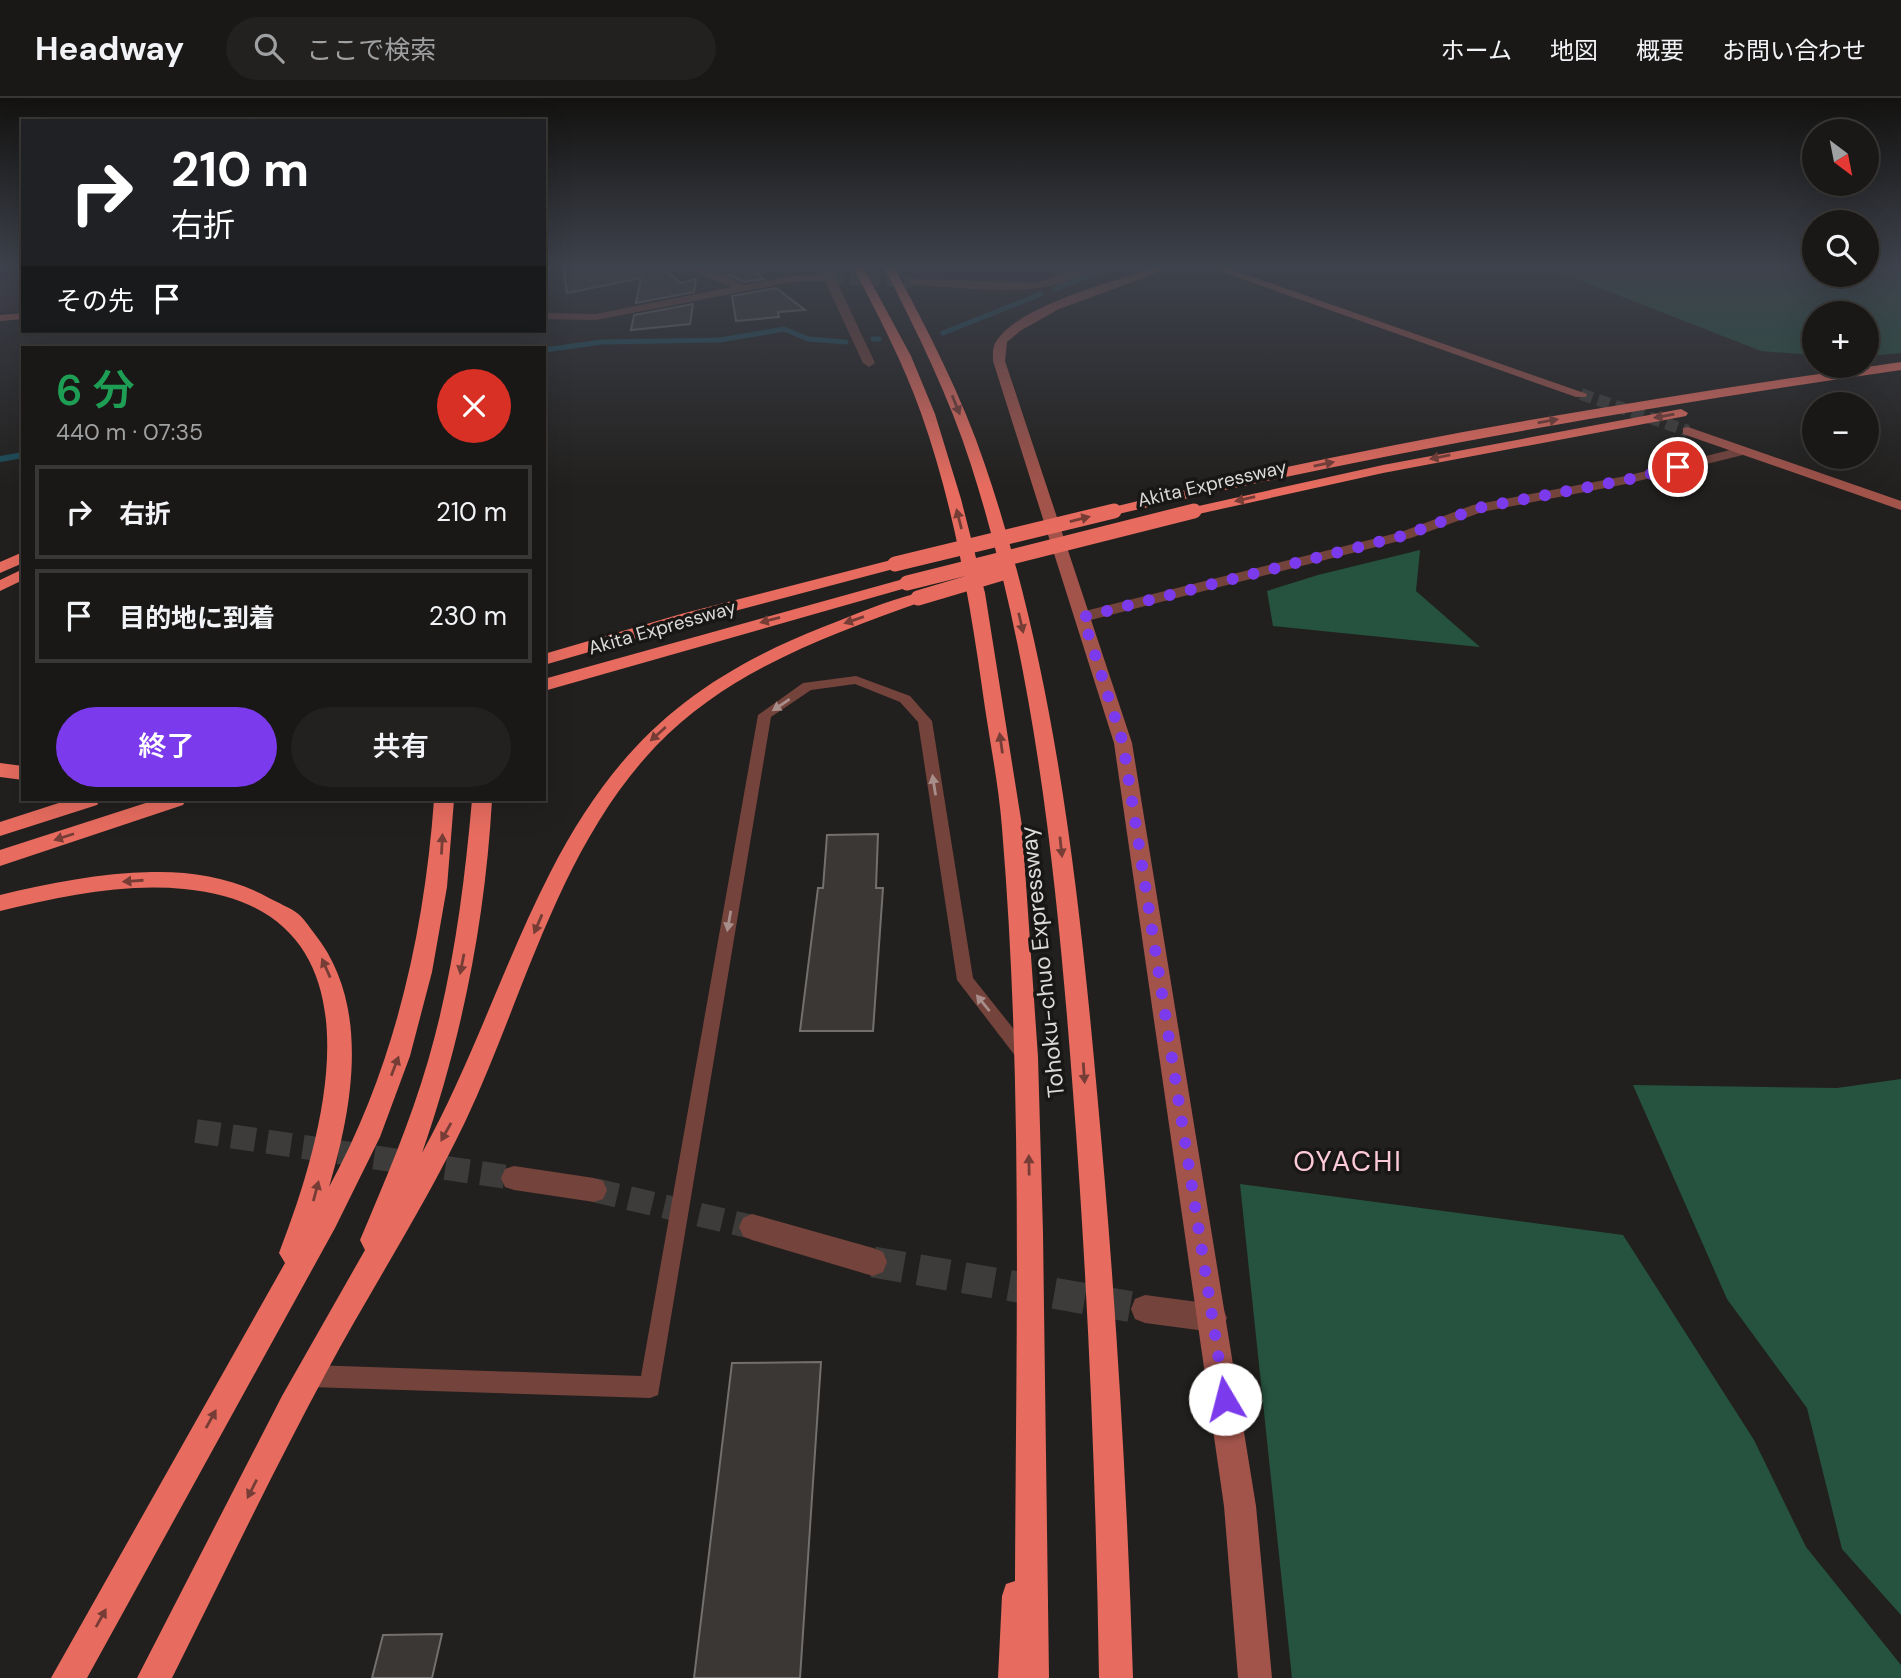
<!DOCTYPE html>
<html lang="ja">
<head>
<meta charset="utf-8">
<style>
  body { margin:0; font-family:"DM Sans","Noto Sans JP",sans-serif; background:#23211f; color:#f1f3f6; height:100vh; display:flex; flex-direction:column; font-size:26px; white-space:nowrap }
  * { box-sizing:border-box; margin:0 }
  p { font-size:23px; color:#9fa0a1 }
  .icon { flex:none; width:38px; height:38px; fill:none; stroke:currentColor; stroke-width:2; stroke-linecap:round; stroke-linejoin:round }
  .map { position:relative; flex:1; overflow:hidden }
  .drawer { position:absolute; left:21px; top:248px; width:525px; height:455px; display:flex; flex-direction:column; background:#1a1816; border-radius:0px; box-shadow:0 7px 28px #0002,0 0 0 2px #383735 }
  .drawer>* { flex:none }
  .banner { position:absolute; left:21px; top:21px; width:525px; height:214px; border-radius:0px; box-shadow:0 7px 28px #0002,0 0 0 2px #383735; background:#202124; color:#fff; overflow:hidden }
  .needle { width:46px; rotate:148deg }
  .fabs { position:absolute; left:1802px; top:21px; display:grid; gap:14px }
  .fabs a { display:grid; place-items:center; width:77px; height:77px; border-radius:50%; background:#1a1816; box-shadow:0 7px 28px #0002,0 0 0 2px #383735; font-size:35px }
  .pin { position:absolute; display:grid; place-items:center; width:60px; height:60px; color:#fff; margin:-30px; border:4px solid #fff; border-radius:50%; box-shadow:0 2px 7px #0007 }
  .me { position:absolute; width:77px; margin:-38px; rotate:352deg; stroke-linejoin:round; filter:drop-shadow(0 0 5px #0008) }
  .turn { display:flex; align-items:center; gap:24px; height:147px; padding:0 35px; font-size:32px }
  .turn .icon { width:91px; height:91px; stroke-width:2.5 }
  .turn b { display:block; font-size:49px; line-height:60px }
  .then { display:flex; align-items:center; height:66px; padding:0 35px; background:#0003; gap:14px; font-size:26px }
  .round { display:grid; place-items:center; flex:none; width:74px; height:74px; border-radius:37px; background:#23211f }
  .summary { display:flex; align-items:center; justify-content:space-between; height:119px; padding:0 35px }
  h1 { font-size:42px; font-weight:600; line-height:52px; color:#1e9e55 }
  .cta { display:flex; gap:14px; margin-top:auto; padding:14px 35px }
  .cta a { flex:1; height:80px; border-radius:42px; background:#7c3aed; color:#fff; font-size:28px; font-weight:600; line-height:80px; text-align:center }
  .cta a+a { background:#23211f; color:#f1f3f6 }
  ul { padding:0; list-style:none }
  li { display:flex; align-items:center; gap:21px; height:94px; margin:0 14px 10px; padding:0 21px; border:4px solid #383735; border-radius:0px }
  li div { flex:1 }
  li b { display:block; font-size:26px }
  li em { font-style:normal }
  header { display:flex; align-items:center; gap:42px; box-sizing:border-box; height:98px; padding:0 35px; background:#1a1816; border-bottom:2px solid #383735 }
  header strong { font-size:33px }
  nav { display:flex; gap:38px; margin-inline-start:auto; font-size:24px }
  .search { width:490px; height:63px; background:#23211f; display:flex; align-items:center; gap:18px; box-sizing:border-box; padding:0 24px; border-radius:38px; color:#9fa0a1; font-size:26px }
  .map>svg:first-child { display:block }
</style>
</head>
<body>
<header>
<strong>Headway</strong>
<div class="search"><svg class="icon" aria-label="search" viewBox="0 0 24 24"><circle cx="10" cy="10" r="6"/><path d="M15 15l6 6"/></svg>ここで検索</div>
<nav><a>ホーム</a><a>地図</a><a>概要</a><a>お問い合わせ</a></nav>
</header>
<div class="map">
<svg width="1901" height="1580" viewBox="0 0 1901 1580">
  <rect width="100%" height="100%" fill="#22201e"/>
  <g fill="#32222c">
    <polygon points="0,169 23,169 23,212 0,214"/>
    <polygon points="902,169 1083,169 1062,179 1024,187 911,183"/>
  </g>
  <g fill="#25533f">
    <polygon points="1517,169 1815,169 1815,177 1867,177 1867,169 1901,169 1901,255 1867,258 1867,215 1815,215 1815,257 1761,253 1564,176"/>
    <polygon points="1420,452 1416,493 1480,549 1273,528 1267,493 1318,477"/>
    <polygon points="1901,981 1901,1517 1842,1451 1807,1310 1727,1201 1633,987 1837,990"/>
    <polygon points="1240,1086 1623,1137 1754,1342 1806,1449 1901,1567 1901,1580 1292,1580"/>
  </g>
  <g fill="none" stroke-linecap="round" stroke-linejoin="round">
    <g stroke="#1b4d5a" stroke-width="5">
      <polyline points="1055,191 1111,169"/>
      <polyline points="943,235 1041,196"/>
      <polyline points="873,241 879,241"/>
      <polyline points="544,252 602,244 720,242 784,231 808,241 846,244"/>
    </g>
    <polyline stroke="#1b4d5a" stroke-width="6" points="0,361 23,357"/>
  </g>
  <g fill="#3a3735" stroke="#726f6d" stroke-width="2">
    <polygon points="563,169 641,169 642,177 642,174 657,171 664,172 681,185 696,181 694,194 636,205 641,180 567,195"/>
    <polygon points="742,169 748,169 764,181 744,184 728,177 727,173"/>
    <polygon points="776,190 805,212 778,214 779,219 736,223 732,198"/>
    <polygon points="693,206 690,226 631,232 634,217"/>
    <polygon points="878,736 876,790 883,790 873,933 800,933 818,790 823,790 827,737"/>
    <polygon points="821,1264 800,1580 694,1580 732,1265"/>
    <polygon points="442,1536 432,1580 372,1580 383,1537"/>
  </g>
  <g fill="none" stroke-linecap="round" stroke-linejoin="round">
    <polyline stroke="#3e3c3a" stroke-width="12" stroke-dasharray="12 6" stroke-linecap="butt" points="832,180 912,184"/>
    <g stroke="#3e3c3a" stroke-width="24" stroke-dasharray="24 12" stroke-linecap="butt">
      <polyline points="196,1033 514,1080"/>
      <polyline points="594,1092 752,1129"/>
    </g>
    <polyline stroke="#3e3c3a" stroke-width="31" stroke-dasharray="31 15" stroke-linecap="butt" points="873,1164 1145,1211"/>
    <polyline stroke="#3e3c3a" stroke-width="12" stroke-dasharray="12 6" stroke-linecap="butt" points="1581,296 1688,333"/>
    <polygon fill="#74433c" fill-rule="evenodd" points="856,578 910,598 932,623 973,880 1032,954 1035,959 1032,964 1026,967 1020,964 957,882 918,624 900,604 855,586 811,592 771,619 658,1297 650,1300 310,1289 302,1286 299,1278 302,1270 310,1267 641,1278 758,617 803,585"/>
    <g fill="#74433c" fill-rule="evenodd">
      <polygon points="680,169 709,171 744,187 792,178 822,177 821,169 829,169 837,180 836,182 875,265 869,269 863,265 825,183 792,184 596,222 544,221 544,215 596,216 732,189"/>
      <path d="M1080 169H1094C1052 204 964 189 912 187L907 184 912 181 1038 185Z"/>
      <polygon points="1742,349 1749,353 1747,356 1626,386 1482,414 1411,440 1083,524 1075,519 1077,515 1401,434 1473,407 1626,378"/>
      <polygon points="514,1068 594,1080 603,1083 607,1092 603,1101 594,1104 514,1092 505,1089 501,1080 505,1071"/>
      <polygon points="752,1116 873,1150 883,1154 887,1164 883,1174 873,1178 752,1142 743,1138 739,1129 743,1120"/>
      <polygon points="1145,1197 1213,1206 1223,1210 1227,1220 1223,1230 1213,1234 1145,1225 1135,1221 1131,1211 1135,1201"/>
    </g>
    <g fill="#a2544b" fill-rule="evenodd">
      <path d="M1157 169H1173L1059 211 1020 233 1007 244 1005 263 1132 645 1256 1408 1272 1580H1238L1224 1408 1114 645 993 263C993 256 992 249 997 242 1022 206 1116 183 1157 169Z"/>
      <polygon points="1208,169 1224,169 1587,296 1586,299 1576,299"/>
      <polygon points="23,215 23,221 0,223 0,217"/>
      <polygon points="1688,329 1901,403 1901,412 1683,336 1683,330"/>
    </g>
    <g fill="#e76c5f" fill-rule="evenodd">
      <path d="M853 169H863L911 258 935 316 961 401 985 495 1022 728 1038 959 1043 1135 1049 1580H998L1002 1498 1006 1486 1015 1483C1016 1232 1023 980 1002 730 999 690 991 650 985 610 971 510 955 411 921 315 903 264 878 217 853 169Z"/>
      <path d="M884 169H894C928 233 962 298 985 367 1054 569 1078 782 1097 994 1115 1189 1127 1384 1133 1580H1099C1096 1385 1088 1189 1073 994 1057 783 1036 570 971 367 949 298 917 234 884 169Z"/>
      <path d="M1901 264V272C1637 310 1374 356 1114 417L1107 413 1109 410C1369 345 1635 302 1901 264Z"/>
      <polygon points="1681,311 1688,315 1686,318 1383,375 1194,417 1187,413 1194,409 1383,367"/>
      <polygon points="23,454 23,465 0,475 0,464"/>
      <polygon points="895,461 901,463 903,466 901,469 693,524 544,567 544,556 681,516"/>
      <polygon points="23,471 23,482 0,493 0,482"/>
      <polygon points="907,480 915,485 913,488 544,593 544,581"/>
      <path d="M918 495 924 497 926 500 924 503C828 537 728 573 656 648 558 751 524 899 465 1024 424 1110 371 1191 326 1275 272 1375 223 1478 172 1580H137L282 1298 365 1152 360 1142C385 1083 410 1025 428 963 453 877 464 791 472 702H492C485 824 462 940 422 1055 472 965 503 867 550 775 615 648 691 581 823 529 854 517 886 503 918 495Z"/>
      <polygon points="0,665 23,668 23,682 0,679"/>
      <polygon points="68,702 100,702 97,707 0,738 0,724"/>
      <polygon points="155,702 186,702 183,707 0,768 0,752"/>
      <path d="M434 702H454L447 789 432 874 410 958 380 1039 335 1130 87 1580H51L285 1165 279 1155C329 1026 388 810 184 791 122 785 60 799 0 813V797C50 785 100 775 152 774 192 773 234 780 269 800 278 805 289 809 297 815 304 820 309 829 314 835 371 906 353 1008 329 1089 394 970 424 837 434 702Z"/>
    </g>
    <g stroke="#e76c5f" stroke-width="15">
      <polyline points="895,466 1114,413"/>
      <polyline points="907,485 1194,413"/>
      <polyline points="918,500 1009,473"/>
    </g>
  </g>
  <defs><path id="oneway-solid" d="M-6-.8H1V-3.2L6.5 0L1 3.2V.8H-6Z" transform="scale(1.75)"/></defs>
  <g fill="#763d36">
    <use href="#oneway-solid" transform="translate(956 307) rotate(68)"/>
    <use href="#oneway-solid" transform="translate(1664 318) rotate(170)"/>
    <use href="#oneway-solid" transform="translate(1548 323) rotate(-10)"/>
    <use href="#oneway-solid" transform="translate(1440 359) rotate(169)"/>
    <use href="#oneway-solid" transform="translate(1324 366) rotate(-12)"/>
    <use href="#oneway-solid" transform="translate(1245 401) rotate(167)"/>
    <use href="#oneway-solid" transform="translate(959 421) rotate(-104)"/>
    <use href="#oneway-solid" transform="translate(1080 421) rotate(-14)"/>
    <use href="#oneway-solid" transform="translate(770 522) rotate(165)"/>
    <use href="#oneway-solid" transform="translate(854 522) rotate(161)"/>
    <use href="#oneway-solid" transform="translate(1021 525) rotate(77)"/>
    <use href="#oneway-solid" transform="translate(658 636) rotate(138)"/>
    <use href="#oneway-solid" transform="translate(1001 645) rotate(-98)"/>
    <use href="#oneway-solid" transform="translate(64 739) rotate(162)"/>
    <use href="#oneway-solid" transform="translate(442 746) rotate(-87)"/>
    <use href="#oneway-solid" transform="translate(1061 749) rotate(84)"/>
    <use href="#oneway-solid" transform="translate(133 783) rotate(176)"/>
    <use href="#oneway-solid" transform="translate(538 826) rotate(113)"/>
    <use href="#oneway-solid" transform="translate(462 866) rotate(101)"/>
    <use href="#oneway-solid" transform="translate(326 870) rotate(-114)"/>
    <use href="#oneway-solid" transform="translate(395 968) rotate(-69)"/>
    <use href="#oneway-solid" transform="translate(1084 975) rotate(86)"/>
    <use href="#oneway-solid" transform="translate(446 1034) rotate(119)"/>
    <use href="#oneway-solid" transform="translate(1029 1067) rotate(-91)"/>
    <use href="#oneway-solid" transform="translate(316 1093) rotate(-75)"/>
    <use href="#oneway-solid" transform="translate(211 1321) rotate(-61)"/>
    <use href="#oneway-solid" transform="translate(252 1391) rotate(117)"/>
    <use href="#oneway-solid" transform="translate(101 1520) rotate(-61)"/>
  </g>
  <g fill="#a88e8a">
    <use href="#oneway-solid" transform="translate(781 607) rotate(146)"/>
    <use href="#oneway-solid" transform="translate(934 687) rotate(-99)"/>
    <use href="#oneway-solid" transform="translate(729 823) rotate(100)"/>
    <use href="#oneway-solid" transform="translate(983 905) rotate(-129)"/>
  </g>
  <linearGradient id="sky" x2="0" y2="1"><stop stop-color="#131210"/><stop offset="0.43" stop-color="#3e424c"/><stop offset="1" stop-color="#3e424c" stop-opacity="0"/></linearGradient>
  <rect width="1901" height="390" fill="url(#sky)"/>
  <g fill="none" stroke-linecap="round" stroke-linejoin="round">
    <polyline stroke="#7c3aed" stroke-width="12" stroke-dasharray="0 21.6" points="1225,1301 1123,645 1083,519 1406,437 1478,410 1626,382 1678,369"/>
  </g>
  <g text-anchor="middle" stroke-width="7" stroke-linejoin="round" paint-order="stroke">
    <g font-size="19" fill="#dcdad9" stroke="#191715">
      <text transform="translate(1212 385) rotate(-13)" y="7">Akita Expressway</text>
      <text transform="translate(662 529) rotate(-16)" y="7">Akita Expressway</text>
    </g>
    <g font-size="23" fill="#dcdad9" stroke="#191715">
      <text transform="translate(1042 864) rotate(-96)" y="8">Tohoku-chuo Expressway</text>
    </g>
    <g font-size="28" letter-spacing="2" fill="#fdcad9" stroke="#191715">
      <text x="1348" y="1073">OYACHI</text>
    </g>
  </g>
</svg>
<div class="fabs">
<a><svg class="needle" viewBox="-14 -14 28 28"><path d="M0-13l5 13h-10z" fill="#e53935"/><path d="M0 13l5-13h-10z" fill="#9fa0a1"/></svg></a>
<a><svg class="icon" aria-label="search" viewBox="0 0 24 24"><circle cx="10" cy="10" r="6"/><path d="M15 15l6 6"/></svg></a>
<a>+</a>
<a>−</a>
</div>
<div class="pin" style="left:1678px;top:369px;background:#d93025"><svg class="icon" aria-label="arrive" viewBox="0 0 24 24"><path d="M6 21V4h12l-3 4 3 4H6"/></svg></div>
<svg class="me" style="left:1225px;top:1301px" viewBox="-20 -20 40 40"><circle r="19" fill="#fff"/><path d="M0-13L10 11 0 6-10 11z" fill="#7c3aed"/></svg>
<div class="banner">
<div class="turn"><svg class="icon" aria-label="right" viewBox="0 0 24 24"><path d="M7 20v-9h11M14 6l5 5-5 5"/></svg><div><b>210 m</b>右折</div></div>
<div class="then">その先<svg class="icon" aria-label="arrive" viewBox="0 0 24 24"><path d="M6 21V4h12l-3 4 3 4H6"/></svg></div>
</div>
<section class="drawer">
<div class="summary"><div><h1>6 分</h1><p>440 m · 07:35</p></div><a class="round" style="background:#d93025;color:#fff"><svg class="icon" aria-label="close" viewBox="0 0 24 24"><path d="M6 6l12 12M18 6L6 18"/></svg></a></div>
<ul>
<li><svg class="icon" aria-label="right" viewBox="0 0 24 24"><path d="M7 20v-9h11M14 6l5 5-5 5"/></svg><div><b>右折</b></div><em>210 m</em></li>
<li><svg class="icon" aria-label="arrive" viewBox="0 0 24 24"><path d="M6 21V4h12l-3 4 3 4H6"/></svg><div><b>目的地に到着</b></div><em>230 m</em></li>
</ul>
<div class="cta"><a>終了</a><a>共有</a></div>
</section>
</div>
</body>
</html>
